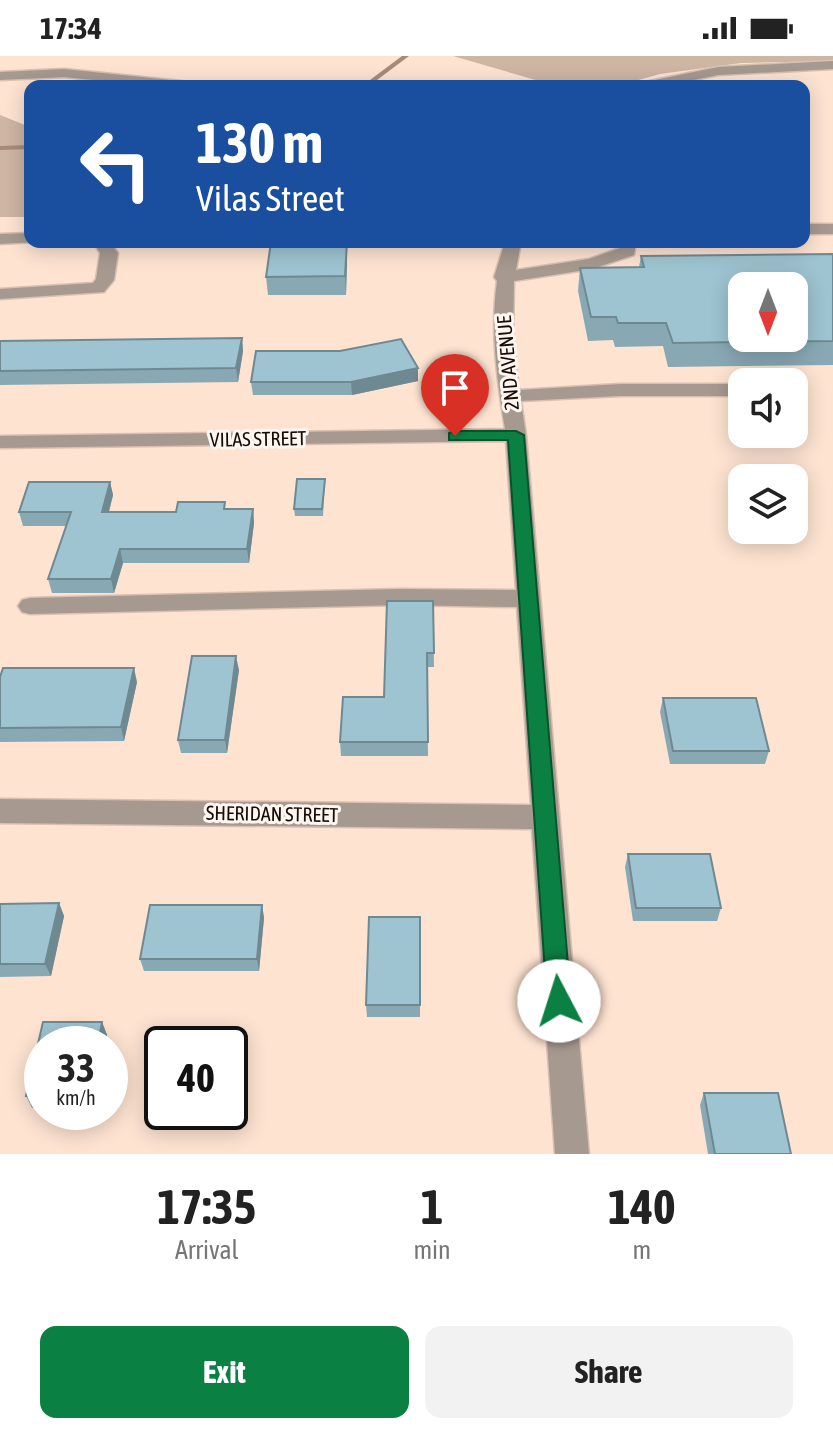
<!DOCTYPE html>
<html lang="en">
<head>
<meta charset="utf-8">
<style>
  body { margin:0; font-family:"Asap Condensed",sans-serif; background:#f2f2f2; color:#222; height:100vh; display:flex; flex-direction:column; font-size:30px; white-space:nowrap }
  * { box-sizing:border-box; margin:0 }
  p { font-size:26px; color:#767676 }
  .icon { flex:none; width:44px; height:44px; fill:none; stroke:currentColor; stroke-width:2; stroke-linecap:round; stroke-linejoin:round }
  .map { position:relative; height:1098px; overflow:hidden }
  .sheet { display:flex; flex-direction:column; background:#fff; flex:1 }
  .sheet>* { flex:none }
  .banner { position:absolute; left:24px; top:24px; width:786px; height:168px; border-radius:16px; box-shadow:0 4px 20px #0003; background:#1a4fa0; color:#fff; overflow:hidden }
  .needle { width:52px; rotate:180deg }
  .fabs { position:absolute; left:728px; top:216px; display:grid; gap:16px }
  .fabs a { display:grid; place-items:center; width:80px; height:80px; border-radius:16px; background:#fff; box-shadow:0 4px 20px #0003; font-size:40px }
  .speed { position:absolute; left:24px; top:970px; display:flex; gap:16px; font-size:40px; font-weight:700; text-align:center }
  .speed>* { display:grid; place-content:center; width:104px; height:104px; border-radius:50%; background:#fff; box-shadow:0 4px 20px #0003; line-height:1 }
  .speed small { font-size:20px; font-weight:400 }
  .speed .limit { border:4px solid #111; border-radius:12px; background:#fff; color:#111 }
  .pin { position:absolute; display:grid; place-items:center; width:68px; height:68px; color:#fff; margin:-82px -34px; border-radius:50% 50% 50% 0; rotate:-45deg; box-shadow:0 0 8px #0007 }
  .pin .icon { rotate:45deg }
  .me { position:absolute; width:88px; margin:-44px; rotate:355deg; stroke-linejoin:round; filter:drop-shadow(0 0 6px #0008) }
  .turn { display:flex; align-items:center; gap:28px; height:168px; padding:0 40px; font-size:36px }
  .turn .icon { width:104px; height:104px; stroke-width:2.5 }
  .turn b { display:block; font-size:56px; line-height:68px }
  .eta { display:flex; justify-content:space-evenly; align-items:center; height:136px; text-align:center }
  .eta b { font-size:48px; font-weight:700; line-height:56px }
  .primary-button { display:flex; gap:16px; margin-top:auto; padding:16px 40px }
  .primary-button a { flex:1; height:92px; border-radius:16px; background:#0b8043; color:#fff; font-size:32px; font-weight:700; line-height:92px; text-align:center }
  .primary-button a+a { background:#f2f2f2; color:#222 }
  .status { display:flex; justify-content:space-between; align-items:center; height:56px; padding:0 40px; background:#fff; direction:ltr }
  .status svg { height:22px; fill:currentColor }
  .map>svg:first-child { display:block }
</style>
</head>
<body>
<div class="status"><b>17:34</b><svg viewBox="0 0 49 12"><path d="M0 12V9h3v3zM5 12V6h3v6zM10 12V3h3v9zM15 12V0h3v12zM26 1h20v11H26zM47 4h2v5h-2z"/></svg></div>
<div class="map">
<svg width="833" height="1098" viewBox="0 0 833 1098">
  <rect width="100%" height="100%" fill="#fee3d1"/>
  <g fill="#ceb5a4">
    <polygon points="453,0 833,0 833,5 741,7 660,18 617,30 556,30"/>
    <polygon points="0,59 30,71 30,161 0,161"/>
  </g>
  <g fill="none" stroke-linecap="round" stroke-linejoin="round">
    <g fill="#a78b78" fill-rule="evenodd">
      <polygon points="402,0 409,0 369,30 362,30"/>
      <polygon points="30,89 30,93 0,94 0,90"/>
    </g>
    <defs>
      <g id="minor">
        <polygon points="833,5 833,13 718,19 665,30 638,30 645,26 718,11"/>
        <polygon points="64,13 190,26 197,30 150,30 64,21 0,24 0,16"/>
        <rect x="804" y="168" width="29" height="10"/>
        <polygon points="30,177 30,186 34,186 0,188 0,178"/>
        <polygon points="93,186 110,186 118,197 114,224 104,236 0,243 0,233 93,227 96,223 100,197"/>
        <path d="M505 186H521L516 214 589 203 620 192V186H636L634 199 592 213 514 225 513 282 519 334 620 328H742V340H620L521 345 526 379 589 1098H555L532 773 0 767V743L531 749 517 551 400 549 30 558 22 556 18 550 22 544 30 542 400 533 516 534 506 385 0 392V380L505 373C497 324 490 274 497 225L494 221Z"/>
      </g>
    </defs>
    <use href="#minor" stroke="#d9c0b0" stroke-width="3"/>
    <use href="#minor" fill="#a69990" fill-rule="evenodd"/>
  </g>
  <g fill="#88a9b4">
    <polygon points="347,186 347,204 346,239 268,239 266,221"/>
    <polygon points="833,198 833,309 668,311 663,290 615,291 613,284 588,285 578,235 580,212 639,211 641,200"/>
    <polygon points="242,282 243,295 238,326 0,329 0,285"/>
    <polygon points="418,325 352,339 253,339 251,326"/>
    <polygon points="325,423 323,460 295,460 294,453"/>
    <polygon points="110,426 113,439 109,456 176,456 253,453 254,467 249,507 123,507 114,537 52,537 48,523 66,470 23,470 19,456"/>
    <polygon points="433,545 434,611 427,611 428,700 341,700 340,686 384,641"/>
    <polygon points="239,614 227,697 181,697 178,684"/>
    <polygon points="0,621 137,626 124,685 0,686"/>
    <polygon points="663,642 769,695 765,708 670,708 660,656"/>
    <polygon points="628,798 721,852 717,865 633,865 625,811"/>
    <polygon points="59,847 64,860 51,920 0,921 0,848"/>
    <polygon points="262,849 264,862 259,915 144,915 140,903"/>
    <polygon points="420,861 420,961 367,961 366,949"/>
    <polygon points="43,966 102,966 107,979 105,988 42,988 42,1052 32,1052 26,1040"/>
    <polygon points="704,1037 791,1098 708,1098 700,1049"/>
  </g>
  <g fill="#6f8992">
    <polygon points="347,186 347,204 346,239 345,220"/>
    <polygon points="242,282 243,295 238,326 236,312"/>
    <polygon points="418,312 418,325 352,339 351,326"/>
    <polygon points="110,426 113,439 105,470 102,456"/>
    <polygon points="253,453 254,467 249,507 247,493"/>
    <polygon points="120,493 123,507 114,537 111,523"/>
    <polygon points="236,600 239,614 227,697 225,684"/>
    <polygon points="134,612 137,626 124,685 121,671"/>
    <polygon points="59,847 64,860 51,920 45,908"/>
    <polygon points="262,849 264,862 259,915 257,903"/>
    <polygon points="102,966 107,979 105,988 98,988"/>
  </g>
  <g fill="#9ec4d1" stroke="#6f8992" stroke-width="2" fill-rule="evenodd">
    <polygon points="271,186 347,186 345,220 266,221"/>
    <path d="M833 198V285L673 287 666 267H618L616 261H591L580 212 644 211 641 200ZM742 230H794V282H742Z"/>
    <polygon points="242,282 236,312 0,315 0,285"/>
    <polygon points="401,283 418,312 351,326 251,326 256,295 340,295"/>
    <polygon points="297,423 325,423 322,453 294,453"/>
    <polygon points="29,426 110,426 102,456 176,456 178,446 225,446 224,453 253,453 247,493 120,493 111,523 48,523 71,456 19,456"/>
    <polygon points="387,545 433,545 434,597 427,597 428,686 340,686 343,641 384,641"/>
    <polygon points="192,600 236,600 225,684 178,684"/>
    <polygon points="3,612 134,612 121,671 0,672 0,621"/>
    <polygon points="663,642 756,642 769,695 673,695"/>
    <polygon points="628,798 710,798 721,852 636,852"/>
    <polygon points="59,847 45,908 0,908 0,848"/>
    <polygon points="150,849 262,849 257,903 140,903"/>
    <polygon points="369,861 420,861 420,949 366,949"/>
    <polygon points="43,966 102,966 98,988 42,988 42,1040 26,1040"/>
    <polygon points="704,1037 778,1037 791,1098 715,1098"/>
  </g>
  <polygon fill="#0b8043" stroke="#07532c" stroke-width="2" points="455,375 516,375 524,379 571,945 568,953 559,956 551,953 547,945 508,384 449,384 449,377"/>
  <g text-anchor="middle" stroke-width="6" stroke-linejoin="round" paint-order="stroke">
    <g font-size="20" fill="#160b05" stroke="#fcf5f0">
      <text transform="translate(508 307) rotate(-95)" y="7">2ND AVENUE</text>
      <text transform="translate(258 383) rotate(-1)" y="7">VILAS STREET</text>
      <text transform="translate(272 758) rotate(1)" y="7">SHERIDAN STREET</text>
    </g>
  </g>
</svg>
<div class="fabs">
<a><svg class="needle" viewBox="-14 -14 28 28"><path d="M0-13l5 13h-10z" fill="#e53935"/><path d="M0 13l5-13h-10z" fill="#767676"/></svg></a>
<a><svg class="icon" aria-label="sound" viewBox="0 0 24 24"><path d="M4 9h4l5-4v14l-5-4H4zM17 9q2 3 0 6"/></svg></a>
<a><svg class="icon" aria-label="layers" viewBox="0 0 24 24"><path d="M12 4l9 5-9 5-9-5zM3 14l9 5 9-5"/></svg></a>
</div>
<div class="speed"><div>33<small>km/h</small></div><div class="limit">40</div></div>
<div class="pin" style="left:455px;top:380px;background:#d93025"><svg class="icon" aria-label="arrive" viewBox="0 0 24 24"><path d="M6 21V4h12l-3 4 3 4H6"/></svg></div>
<svg class="me" style="left:559px;top:945px" viewBox="-20 -20 40 40"><circle r="19" fill="#fff"/><path d="M0-13L10 11 0 6-10 11z" fill="#0b8043"/></svg>
<div class="banner">
<div class="turn"><svg class="icon" aria-label="left" viewBox="0 0 24 24"><path d="M17 20v-9H6M10 6l-5 5 5 5"/></svg><div><b>130 m</b>Vilas Street</div></div>
</div>
</div>
<section class="sheet">
<div class="eta">
<div><b>17:35</b><p>Arrival</p></div>
<div><b>1</b><p>min</p></div>
<div><b>140</b><p>m</p></div>
</div>
<div class="primary-button"><a>Exit</a><a>Share</a></div>
</section>
</body>
</html>
